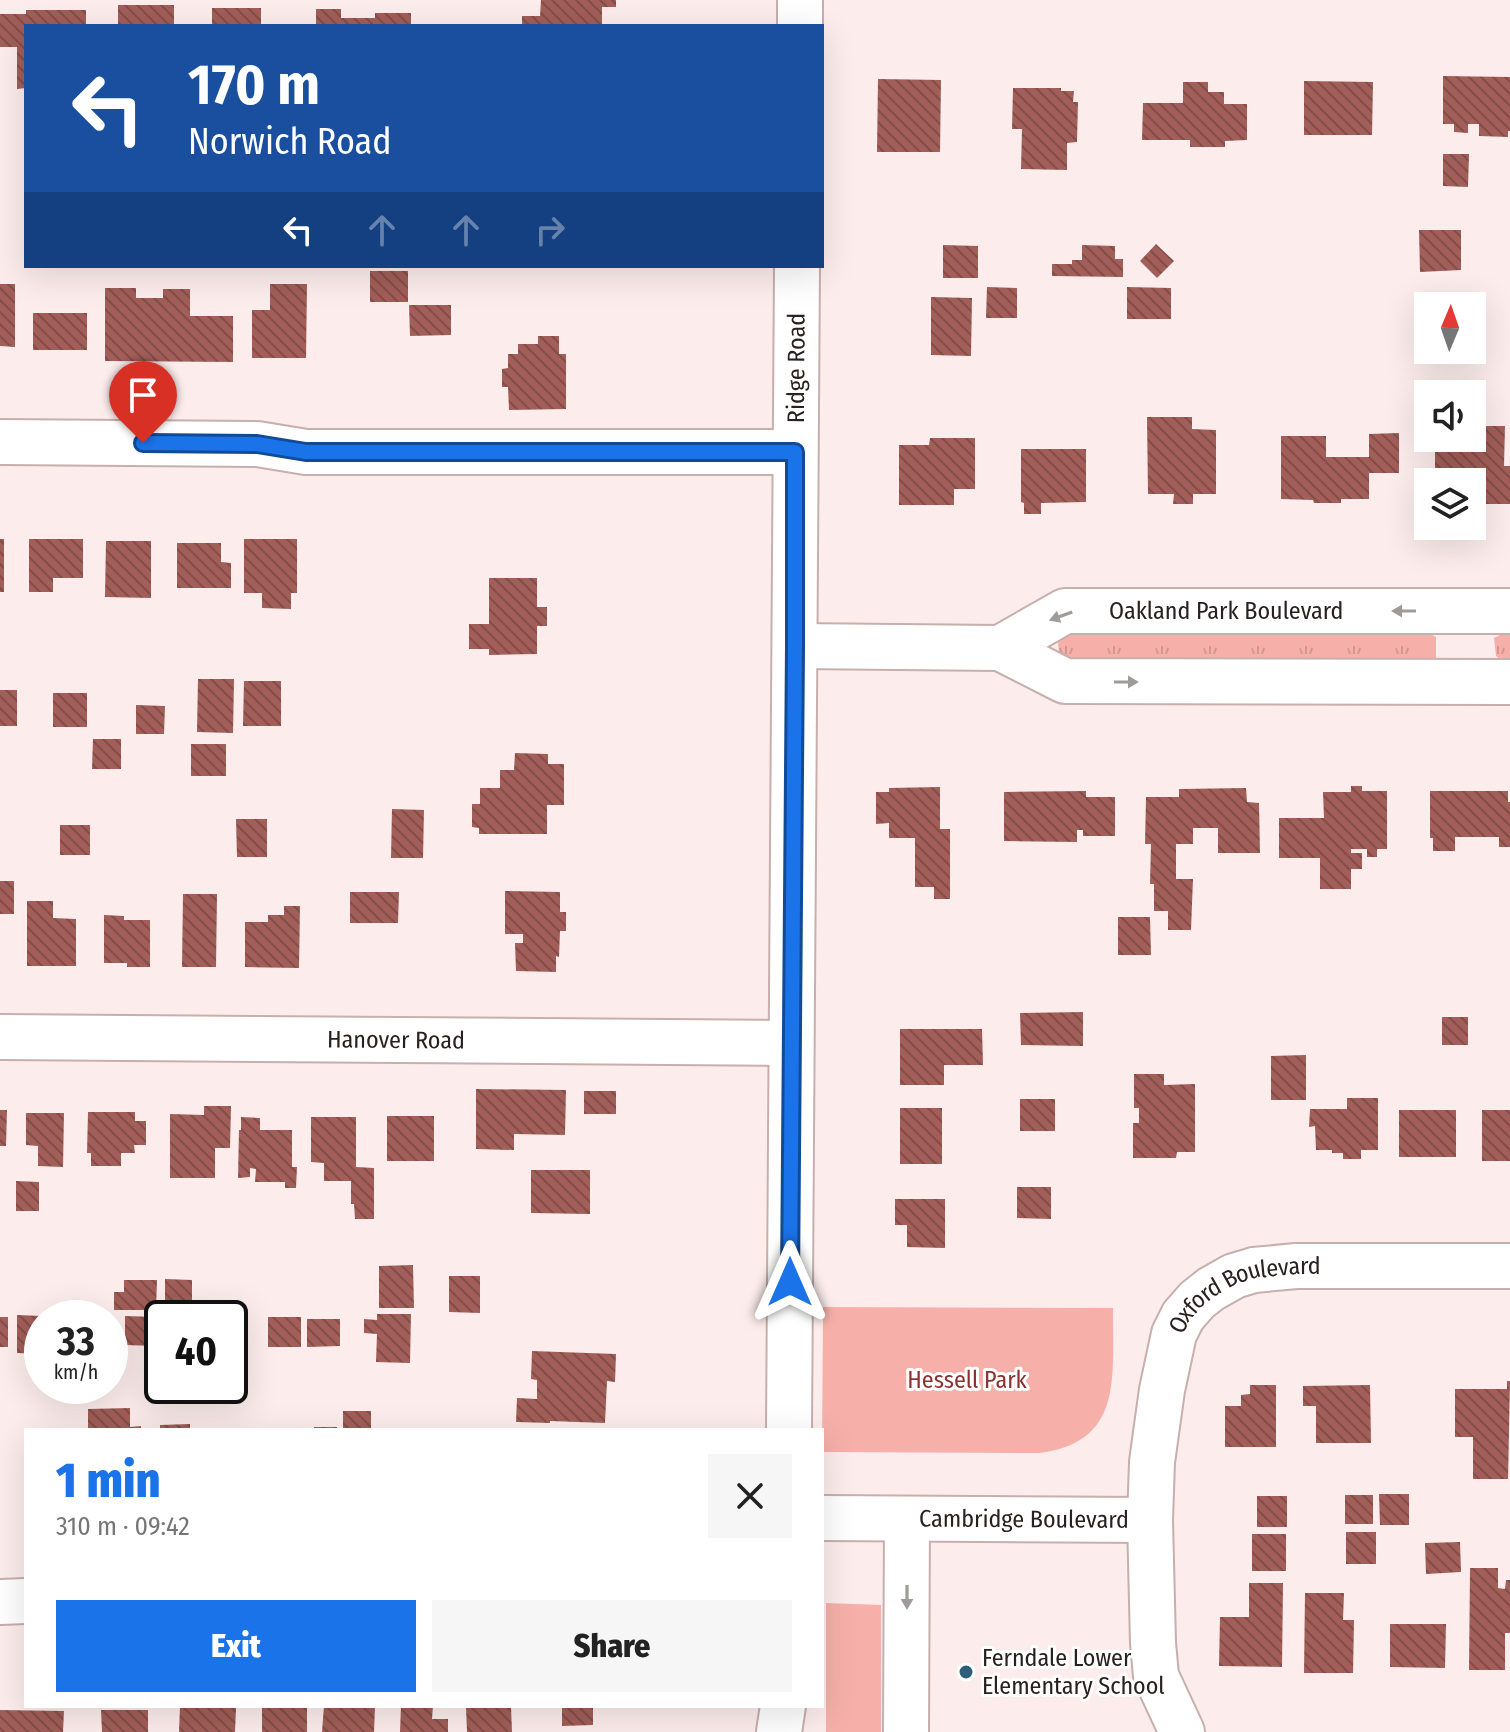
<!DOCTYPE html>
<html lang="en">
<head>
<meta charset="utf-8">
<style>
  body { margin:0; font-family:"Fira Sans Condensed",sans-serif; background:#f6f6f6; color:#222; height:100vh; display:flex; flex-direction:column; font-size:30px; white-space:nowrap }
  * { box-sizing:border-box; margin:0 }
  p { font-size:26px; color:#767676 }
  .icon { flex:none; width:44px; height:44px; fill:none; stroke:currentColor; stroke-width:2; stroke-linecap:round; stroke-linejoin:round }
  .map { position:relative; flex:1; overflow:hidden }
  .details { position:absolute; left:24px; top:1428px; width:800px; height:280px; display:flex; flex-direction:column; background:#fff; border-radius:0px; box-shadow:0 8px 32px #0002 }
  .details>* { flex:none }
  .hud { position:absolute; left:24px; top:24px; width:800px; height:244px; border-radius:0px; box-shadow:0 8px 32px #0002; background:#1a4fa0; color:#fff; overflow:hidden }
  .needle { width:52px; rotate:2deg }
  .controls { position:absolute; left:1414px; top:292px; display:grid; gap:16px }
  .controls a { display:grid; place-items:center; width:72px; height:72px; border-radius:0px; background:#fff; box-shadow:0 8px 32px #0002; font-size:40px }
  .speed { position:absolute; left:24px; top:1300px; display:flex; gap:16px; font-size:40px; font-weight:700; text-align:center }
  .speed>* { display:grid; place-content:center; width:104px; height:104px; border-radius:50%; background:#fff; box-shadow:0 8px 32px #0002; line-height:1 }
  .speed small { font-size:20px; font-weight:400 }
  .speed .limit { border:4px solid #111; border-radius:12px; background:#fff; color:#111 }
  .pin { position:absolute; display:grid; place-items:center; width:68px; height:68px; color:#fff; margin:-82px -34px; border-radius:50% 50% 50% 0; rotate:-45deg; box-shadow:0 0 8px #0007 }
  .pin .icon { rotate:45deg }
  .me { position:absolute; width:88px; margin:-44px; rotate:0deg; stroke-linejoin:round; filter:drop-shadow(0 0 6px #0008) }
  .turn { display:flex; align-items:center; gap:28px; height:168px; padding:0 32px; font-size:36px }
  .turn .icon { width:104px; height:104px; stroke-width:2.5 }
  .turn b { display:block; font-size:56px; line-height:68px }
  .lanes { display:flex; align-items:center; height:76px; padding:0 32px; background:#0003; justify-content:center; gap:40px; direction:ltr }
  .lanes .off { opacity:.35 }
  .round { display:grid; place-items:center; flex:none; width:84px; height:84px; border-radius:0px; background:#f6f6f6 }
  .overview { display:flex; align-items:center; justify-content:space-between; height:136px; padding:0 32px }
  h1 { font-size:48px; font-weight:800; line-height:60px; color:#1a73e8 }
  .action { display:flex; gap:16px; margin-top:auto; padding:16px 32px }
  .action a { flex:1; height:92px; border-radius:0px; background:#1a73e8; color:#fff; font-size:32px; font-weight:800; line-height:92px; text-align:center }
  .action a+a { background:#f6f6f6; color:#222 }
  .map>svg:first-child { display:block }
</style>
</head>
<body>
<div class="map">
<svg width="1510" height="1732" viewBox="0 0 1510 1732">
  <defs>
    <pattern id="grass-tufts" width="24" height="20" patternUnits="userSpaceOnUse" patternTransform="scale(2)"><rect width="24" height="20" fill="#f6b0a9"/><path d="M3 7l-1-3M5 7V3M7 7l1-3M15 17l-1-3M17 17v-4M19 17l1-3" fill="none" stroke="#d39791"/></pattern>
    <pattern id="building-back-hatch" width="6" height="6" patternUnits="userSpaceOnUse" patternTransform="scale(2)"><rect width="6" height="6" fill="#a25e58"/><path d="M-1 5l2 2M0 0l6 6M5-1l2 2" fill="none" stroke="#844d48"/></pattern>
  </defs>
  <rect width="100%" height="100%" fill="#fcedec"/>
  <g fill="url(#grass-tufts)">
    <polygon points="1078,625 1418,628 1436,637 1436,659 1413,664 1071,664 1059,653 1057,635"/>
    <polygon points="1510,630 1510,666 1508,666 1496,656 1494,638"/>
  </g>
  <g fill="#f6b0a9">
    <path d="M823 1307 1113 1308C1112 1375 1125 1442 1039 1453L822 1452Z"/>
    <polygon points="826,1603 881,1605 881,1732 826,1732"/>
  </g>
  <g fill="url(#building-back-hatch)">
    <polygon points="541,0 616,0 616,7 602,7 602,26 522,26 522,16 540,16"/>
    <rect x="118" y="5" width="56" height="21"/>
    <rect x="212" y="8" width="49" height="18"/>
    <polygon points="316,9 341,9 341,18 375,18 375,13 411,13 411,26 316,26"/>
    <polygon points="26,10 86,10 86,26 26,26 26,88 17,89 17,47 0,47 0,14 26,14"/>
    <polygon points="1443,76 1510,77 1510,131 1508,131 1508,137 1479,136 1479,124 1468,124 1468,133 1454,132 1454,124 1443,124"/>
    <polygon points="878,79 941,80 940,152 877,152"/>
    <polygon points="1304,81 1373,82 1372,135 1304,135"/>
    <polygon points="1183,82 1208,82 1208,92 1224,92 1224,104 1247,104 1247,140 1225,141 1225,147 1190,147 1190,140 1142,140 1143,103 1183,103"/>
    <polygon points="1013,88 1061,88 1061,91 1074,91 1073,102 1078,102 1077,142 1067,143 1067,170 1021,169 1022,129 1012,129"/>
    <polygon points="1443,154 1469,154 1468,187 1443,186"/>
    <polygon points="1419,230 1461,230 1461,270 1420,272"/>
    <polygon points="1156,244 1174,261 1157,278 1140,261"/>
    <polygon points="943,245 978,246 978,278 943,278"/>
    <polygon points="1082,245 1115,246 1115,259 1123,259 1123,277 1052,276 1052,264 1072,264 1072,260 1082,260"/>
    <rect x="370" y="271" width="38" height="31"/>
    <polygon points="0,284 15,284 15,347 0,346"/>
    <polygon points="270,284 307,284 306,358 252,358 252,310 270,310"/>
    <polygon points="987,287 1017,288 1017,318 986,318"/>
    <polygon points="1127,287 1171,288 1171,319 1127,319"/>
    <polygon points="105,288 136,288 136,298 163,298 163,289 190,289 190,316 233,316 233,362 105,361"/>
    <polygon points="931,297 972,298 971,356 931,355"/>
    <polygon points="409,305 451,305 451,335 410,336"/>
    <rect x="33" y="313" width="54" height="37"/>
    <polygon points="538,336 559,336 559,354 566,354 566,409 509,410 508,387 502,387 502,369 508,368 508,354 518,354 518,344 538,344"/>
    <polygon points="1147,417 1192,417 1192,429 1216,430 1216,494 1193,494 1193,504 1173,504 1174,494 1148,494"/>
    <polygon points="1472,426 1505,426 1504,466 1510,466 1510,504 1472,504 1471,480 1435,480 1435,448 1470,449"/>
    <polygon points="1399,433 1399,473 1369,473 1369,499 1341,499 1341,503 1314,503 1313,500 1281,499 1281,436 1326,436 1326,457 1369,457 1369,434"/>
    <polygon points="930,438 975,438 975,489 954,489 954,505 899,505 899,445 929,445"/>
    <polygon points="1021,449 1086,449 1086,502 1041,503 1041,514 1024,514 1024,503 1021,502"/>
    <rect x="0" y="539" width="4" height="53"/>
    <polygon points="29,539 83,539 83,578 53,578 53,592 29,592"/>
    <polygon points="244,539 297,539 297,593 291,593 291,609 262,608 262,593 244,593"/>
    <polygon points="106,541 151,541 151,598 105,597"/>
    <polygon points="177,543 221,543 221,562 231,563 231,588 177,588"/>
    <polygon points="489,578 537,578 537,607 547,607 547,626 537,626 537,654 489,655 489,649 469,649 469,624 489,624"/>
    <polygon points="198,679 234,679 233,733 197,732"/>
    <polygon points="244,681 281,681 281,726 243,726"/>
    <rect x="0" y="690" width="17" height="36"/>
    <rect x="53" y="693" width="34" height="34"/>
    <polygon points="136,705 165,706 164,734 136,734"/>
    <polygon points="93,739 121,739 121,769 92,769"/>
    <rect x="191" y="744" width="35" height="32"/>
    <polygon points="515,753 548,754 548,764 564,764 564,805 547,805 547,834 479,834 479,828 472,827 472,804 480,804 480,788 500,788 500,770 514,770"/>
    <polygon points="1351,786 1362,786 1362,791 1387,791 1387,849 1377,849 1377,857 1367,857 1367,849 1351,849 1351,853 1362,853 1362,869 1351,869 1351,889 1320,889 1320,858 1279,858 1279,818 1324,818 1323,792 1351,792"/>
    <polygon points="940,787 940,829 950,829 950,899 934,899 934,887 915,887 915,838 889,838 889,823 876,824 876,792 889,792 889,788"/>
    <polygon points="1246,788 1247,802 1259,803 1260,853 1218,853 1218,828 1193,828 1193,844 1176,844 1176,879 1193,879 1191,930 1168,930 1168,911 1154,911 1154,884 1150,884 1151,844 1145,844 1146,797 1179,797 1179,789"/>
    <polygon points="1086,791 1086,797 1115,797 1115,836 1083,836 1083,830 1077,830 1077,842 1004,841 1004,792"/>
    <polygon points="1430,791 1508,791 1508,802 1510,802 1510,847 1499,847 1499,837 1455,837 1455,851 1433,851 1433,838 1430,838"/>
    <polygon points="392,809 424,810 423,858 391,858"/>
    <polygon points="236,819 267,819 267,857 237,857"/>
    <rect x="60" y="825" width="30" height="30"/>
    <rect x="0" y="881" width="14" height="33"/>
    <polygon points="505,891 560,892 560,912 566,912 566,931 560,931 559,957 556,956 556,972 516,971 515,943 523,943 523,934 505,934"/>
    <polygon points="350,892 399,892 398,923 350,923"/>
    <polygon points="183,894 217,894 216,967 182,967"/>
    <polygon points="27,901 53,901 53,918 76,919 76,966 27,966"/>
    <polygon points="284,906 300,906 299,968 245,967 245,922 268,922 268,915 284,915"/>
    <polygon points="104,915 124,916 124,920 150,920 150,967 127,967 127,963 104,963"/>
    <polygon points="1118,917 1150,917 1151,955 1118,955"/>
    <polygon points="1083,1012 1083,1046 1021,1045 1020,1013"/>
    <rect x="1442" y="1017" width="26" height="28"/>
    <polygon points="900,1029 982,1029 983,1065 944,1065 944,1085 900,1085"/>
    <polygon points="1306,1055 1306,1100 1271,1100 1271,1056"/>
    <polygon points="1134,1074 1164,1074 1164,1085 1195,1084 1195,1152 1177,1152 1176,1158 1133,1158 1133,1123 1139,1123 1139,1108 1134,1108"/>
    <polygon points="476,1089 566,1090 565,1135 514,1134 514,1150 476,1149"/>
    <rect x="584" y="1091" width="32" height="23"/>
    <polygon points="1347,1098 1378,1098 1378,1150 1361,1150 1361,1159 1343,1159 1343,1153 1332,1153 1332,1150 1316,1150 1315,1126 1309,1127 1310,1109 1347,1109"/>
    <rect x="1020" y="1099" width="35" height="32"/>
    <polygon points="204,1106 231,1106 230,1148 215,1148 215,1178 170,1178 170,1114 204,1115"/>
    <rect x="900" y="1108" width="42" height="56"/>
    <polygon points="0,1110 7,1110 6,1146 0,1146"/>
    <rect x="1399" y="1110" width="57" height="47"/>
    <rect x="1482" y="1110" width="28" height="51"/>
    <polygon points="88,1112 135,1112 135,1121 146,1121 146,1145 134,1145 135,1153 121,1153 121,1166 91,1166 91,1153 87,1153"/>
    <polygon points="26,1113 64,1113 63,1167 38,1166 38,1146 26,1145"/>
    <rect x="387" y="1116" width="47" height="45"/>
    <polygon points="241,1117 260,1118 260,1130 292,1130 292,1167 297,1167 296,1188 285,1188 285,1182 255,1182 256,1169 250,1168 250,1177 238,1178 239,1130 241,1130"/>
    <polygon points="311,1117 356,1117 356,1167 374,1168 374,1219 355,1219 354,1204 351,1204 351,1181 324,1181 324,1163 311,1162"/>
    <polygon points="531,1170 590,1170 590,1214 531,1213"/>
    <polygon points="16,1181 39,1182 39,1211 16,1211"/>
    <polygon points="1017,1187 1051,1187 1051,1219 1017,1218"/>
    <polygon points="895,1199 945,1199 945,1248 907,1247 907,1225 895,1225"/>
    <polygon points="413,1265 414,1308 379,1308 379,1266"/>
    <polygon points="449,1276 480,1276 480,1313 449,1312"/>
    <polygon points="165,1279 192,1280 192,1310 165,1310"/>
    <polygon points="124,1280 157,1280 156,1310 114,1310 114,1292 124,1292"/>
    <polygon points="377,1314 411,1314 410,1363 376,1362 377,1334 364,1333 364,1319 377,1320"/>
    <polygon points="17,1315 42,1316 42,1354 17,1353"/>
    <polygon points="125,1316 156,1317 156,1346 125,1345"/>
    <rect x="0" y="1317" width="8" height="30"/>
    <rect x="268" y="1317" width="33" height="30"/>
    <polygon points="307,1319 340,1319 340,1346 307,1347"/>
    <polygon points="532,1351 616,1354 615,1382 607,1381 605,1423 550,1421 550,1423 516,1422 517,1398 537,1399 537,1380 531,1379"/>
    <polygon points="1507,1381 1510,1381 1508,1479 1473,1479 1473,1437 1455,1437 1455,1389 1507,1389"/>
    <polygon points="1250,1385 1276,1385 1276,1447 1225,1447 1225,1406 1241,1406 1241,1395 1250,1394"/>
    <polygon points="1370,1385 1371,1443 1316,1443 1316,1406 1303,1406 1303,1386"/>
    <polygon points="130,1408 130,1427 141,1426 141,1430 88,1430 88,1409"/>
    <rect x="343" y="1411" width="28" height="19"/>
    <polygon points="190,1424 190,1430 160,1430 160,1425"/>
    <rect x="314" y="1427" width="23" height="3"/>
    <polygon points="1379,1494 1409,1494 1409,1525 1380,1525"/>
    <rect x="1345" y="1495" width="28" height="29"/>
    <rect x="1257" y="1496" width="30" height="31"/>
    <rect x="1346" y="1532" width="30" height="32"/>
    <rect x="1252" y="1534" width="34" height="37"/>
    <polygon points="1460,1542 1461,1572 1426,1574 1425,1543"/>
    <polygon points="1470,1568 1498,1568 1498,1588 1505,1589 1506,1580 1510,1580 1510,1633 1505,1633 1505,1670 1469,1670"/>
    <polygon points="1249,1583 1283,1583 1282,1667 1219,1666 1220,1617 1249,1617"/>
    <polygon points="1305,1593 1344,1593 1343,1620 1354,1620 1353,1673 1304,1673"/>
    <polygon points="1390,1624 1446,1624 1445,1668 1390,1667"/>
    <polygon points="282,1706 307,1706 307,1732 262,1732 262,1708 282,1708"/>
    <polygon points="324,1706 375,1706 374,1732 322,1732"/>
    <polygon points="401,1706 433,1706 432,1719 448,1719 448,1732 400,1732"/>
    <polygon points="593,1706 593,1725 562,1726 562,1707"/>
    <polygon points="180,1707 236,1708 235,1732 179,1732"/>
    <polygon points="466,1707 511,1707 512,1732 467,1732"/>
    <polygon points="0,1710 64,1711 63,1732 0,1732"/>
    <polygon points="101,1710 148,1710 148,1732 102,1732"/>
  </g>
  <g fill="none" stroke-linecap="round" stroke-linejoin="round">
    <defs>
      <g id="minor">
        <polyline points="800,26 800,0"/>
        <polyline points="0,442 257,444 306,452 795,452"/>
        <polyline points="795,646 1000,648 1065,681 1510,682"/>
        <path id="s1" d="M1000 648 1065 611H1510"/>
        <path id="s2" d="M0 1037 790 1043"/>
        <path id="s3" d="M789 1430 797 266"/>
        <path id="s4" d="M822 1518 1150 1520"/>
        <polyline points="0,1602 26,1601"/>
        <polyline points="779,1732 783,1706"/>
        <polyline points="906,1732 907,1519"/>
        <path id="s5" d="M1182 1732 1156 1676 1153 1643 1150 1520 1152 1462 1162 1390 1174 1334 1183 1316 1197 1300 1211 1289 1234 1276 1254 1270 1296 1266H1510"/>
      </g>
    </defs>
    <use href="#minor" stroke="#c6afac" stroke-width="48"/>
    <use href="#minor" stroke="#fff" stroke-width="44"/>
  </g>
  <defs><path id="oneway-solid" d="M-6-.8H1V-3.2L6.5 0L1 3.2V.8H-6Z" transform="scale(2)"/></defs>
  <g fill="#9f9b9a">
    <use href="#oneway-solid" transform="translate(1404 611) rotate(-180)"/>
    <use href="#oneway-solid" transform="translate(1061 616) rotate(160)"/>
    <use href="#oneway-solid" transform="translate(1126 682)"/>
    <use href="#oneway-solid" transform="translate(907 1597) rotate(90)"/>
  </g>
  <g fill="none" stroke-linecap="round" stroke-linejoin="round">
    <defs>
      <polyline id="route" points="143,443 257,444 306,452 795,452 795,646 790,1282"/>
    </defs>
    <use href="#route" stroke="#114b97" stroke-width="20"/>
    <use href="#route" stroke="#1a73e8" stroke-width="14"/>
  </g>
  <circle fill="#2e5e7c" stroke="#fff" stroke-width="3" cx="966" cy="1672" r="8"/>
  <g text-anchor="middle" stroke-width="6" stroke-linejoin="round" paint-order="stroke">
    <g font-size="24" fill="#29201f" stroke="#fff">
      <text dy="8" stroke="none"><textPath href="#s3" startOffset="1062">Ridge Road</textPath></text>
      <text dy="8" stroke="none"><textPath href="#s1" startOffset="236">Oakland Park Boulevard</textPath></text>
      <text dy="8" stroke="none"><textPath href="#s2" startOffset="396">Hanover Road</textPath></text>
      <text dy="8" stroke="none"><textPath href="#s5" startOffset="494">Oxford Boulevard</textPath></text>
      <text dy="8" stroke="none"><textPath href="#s4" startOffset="202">Cambridge Boulevard</textPath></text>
    </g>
    <g font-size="24" fill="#89322f" stroke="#fff">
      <text x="967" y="1388">Hessell Park</text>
    </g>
    <g font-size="24" fill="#29201f" stroke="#fff" text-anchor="start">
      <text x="982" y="1666">Ferndale Lower<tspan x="982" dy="28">Elementary School</tspan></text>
    </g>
  </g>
</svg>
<div class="controls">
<a><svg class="needle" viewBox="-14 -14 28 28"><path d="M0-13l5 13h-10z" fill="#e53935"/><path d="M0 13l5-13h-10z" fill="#767676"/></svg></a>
<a><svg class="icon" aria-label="sound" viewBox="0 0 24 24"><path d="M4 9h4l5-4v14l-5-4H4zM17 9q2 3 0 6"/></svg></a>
<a><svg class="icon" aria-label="layers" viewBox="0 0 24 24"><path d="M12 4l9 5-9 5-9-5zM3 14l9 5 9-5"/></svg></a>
</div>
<div class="speed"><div>33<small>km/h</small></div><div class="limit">40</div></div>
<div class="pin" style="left:143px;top:443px;background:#d93025"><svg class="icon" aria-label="arrive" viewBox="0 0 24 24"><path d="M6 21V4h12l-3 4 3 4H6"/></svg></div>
<svg class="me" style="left:790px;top:1282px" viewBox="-20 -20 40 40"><path d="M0-17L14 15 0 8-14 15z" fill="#1a73e8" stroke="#fff" stroke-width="4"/></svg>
<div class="hud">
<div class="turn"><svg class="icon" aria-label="left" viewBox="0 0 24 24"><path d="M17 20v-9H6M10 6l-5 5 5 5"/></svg><div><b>170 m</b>Norwich Road</div></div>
<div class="lanes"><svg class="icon" aria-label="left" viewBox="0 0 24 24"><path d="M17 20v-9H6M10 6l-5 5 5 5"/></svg><svg class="icon off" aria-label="ahead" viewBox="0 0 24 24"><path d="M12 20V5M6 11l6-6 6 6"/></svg><svg class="icon off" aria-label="ahead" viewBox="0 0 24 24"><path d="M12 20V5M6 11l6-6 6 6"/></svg><svg class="icon off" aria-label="right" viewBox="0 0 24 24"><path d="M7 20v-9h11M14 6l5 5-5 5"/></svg></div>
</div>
<section class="details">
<div class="overview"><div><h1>1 min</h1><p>310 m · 09:42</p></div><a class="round"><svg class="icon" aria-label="close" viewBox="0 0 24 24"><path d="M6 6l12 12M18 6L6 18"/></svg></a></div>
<div class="action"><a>Exit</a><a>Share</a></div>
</section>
</div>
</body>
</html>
